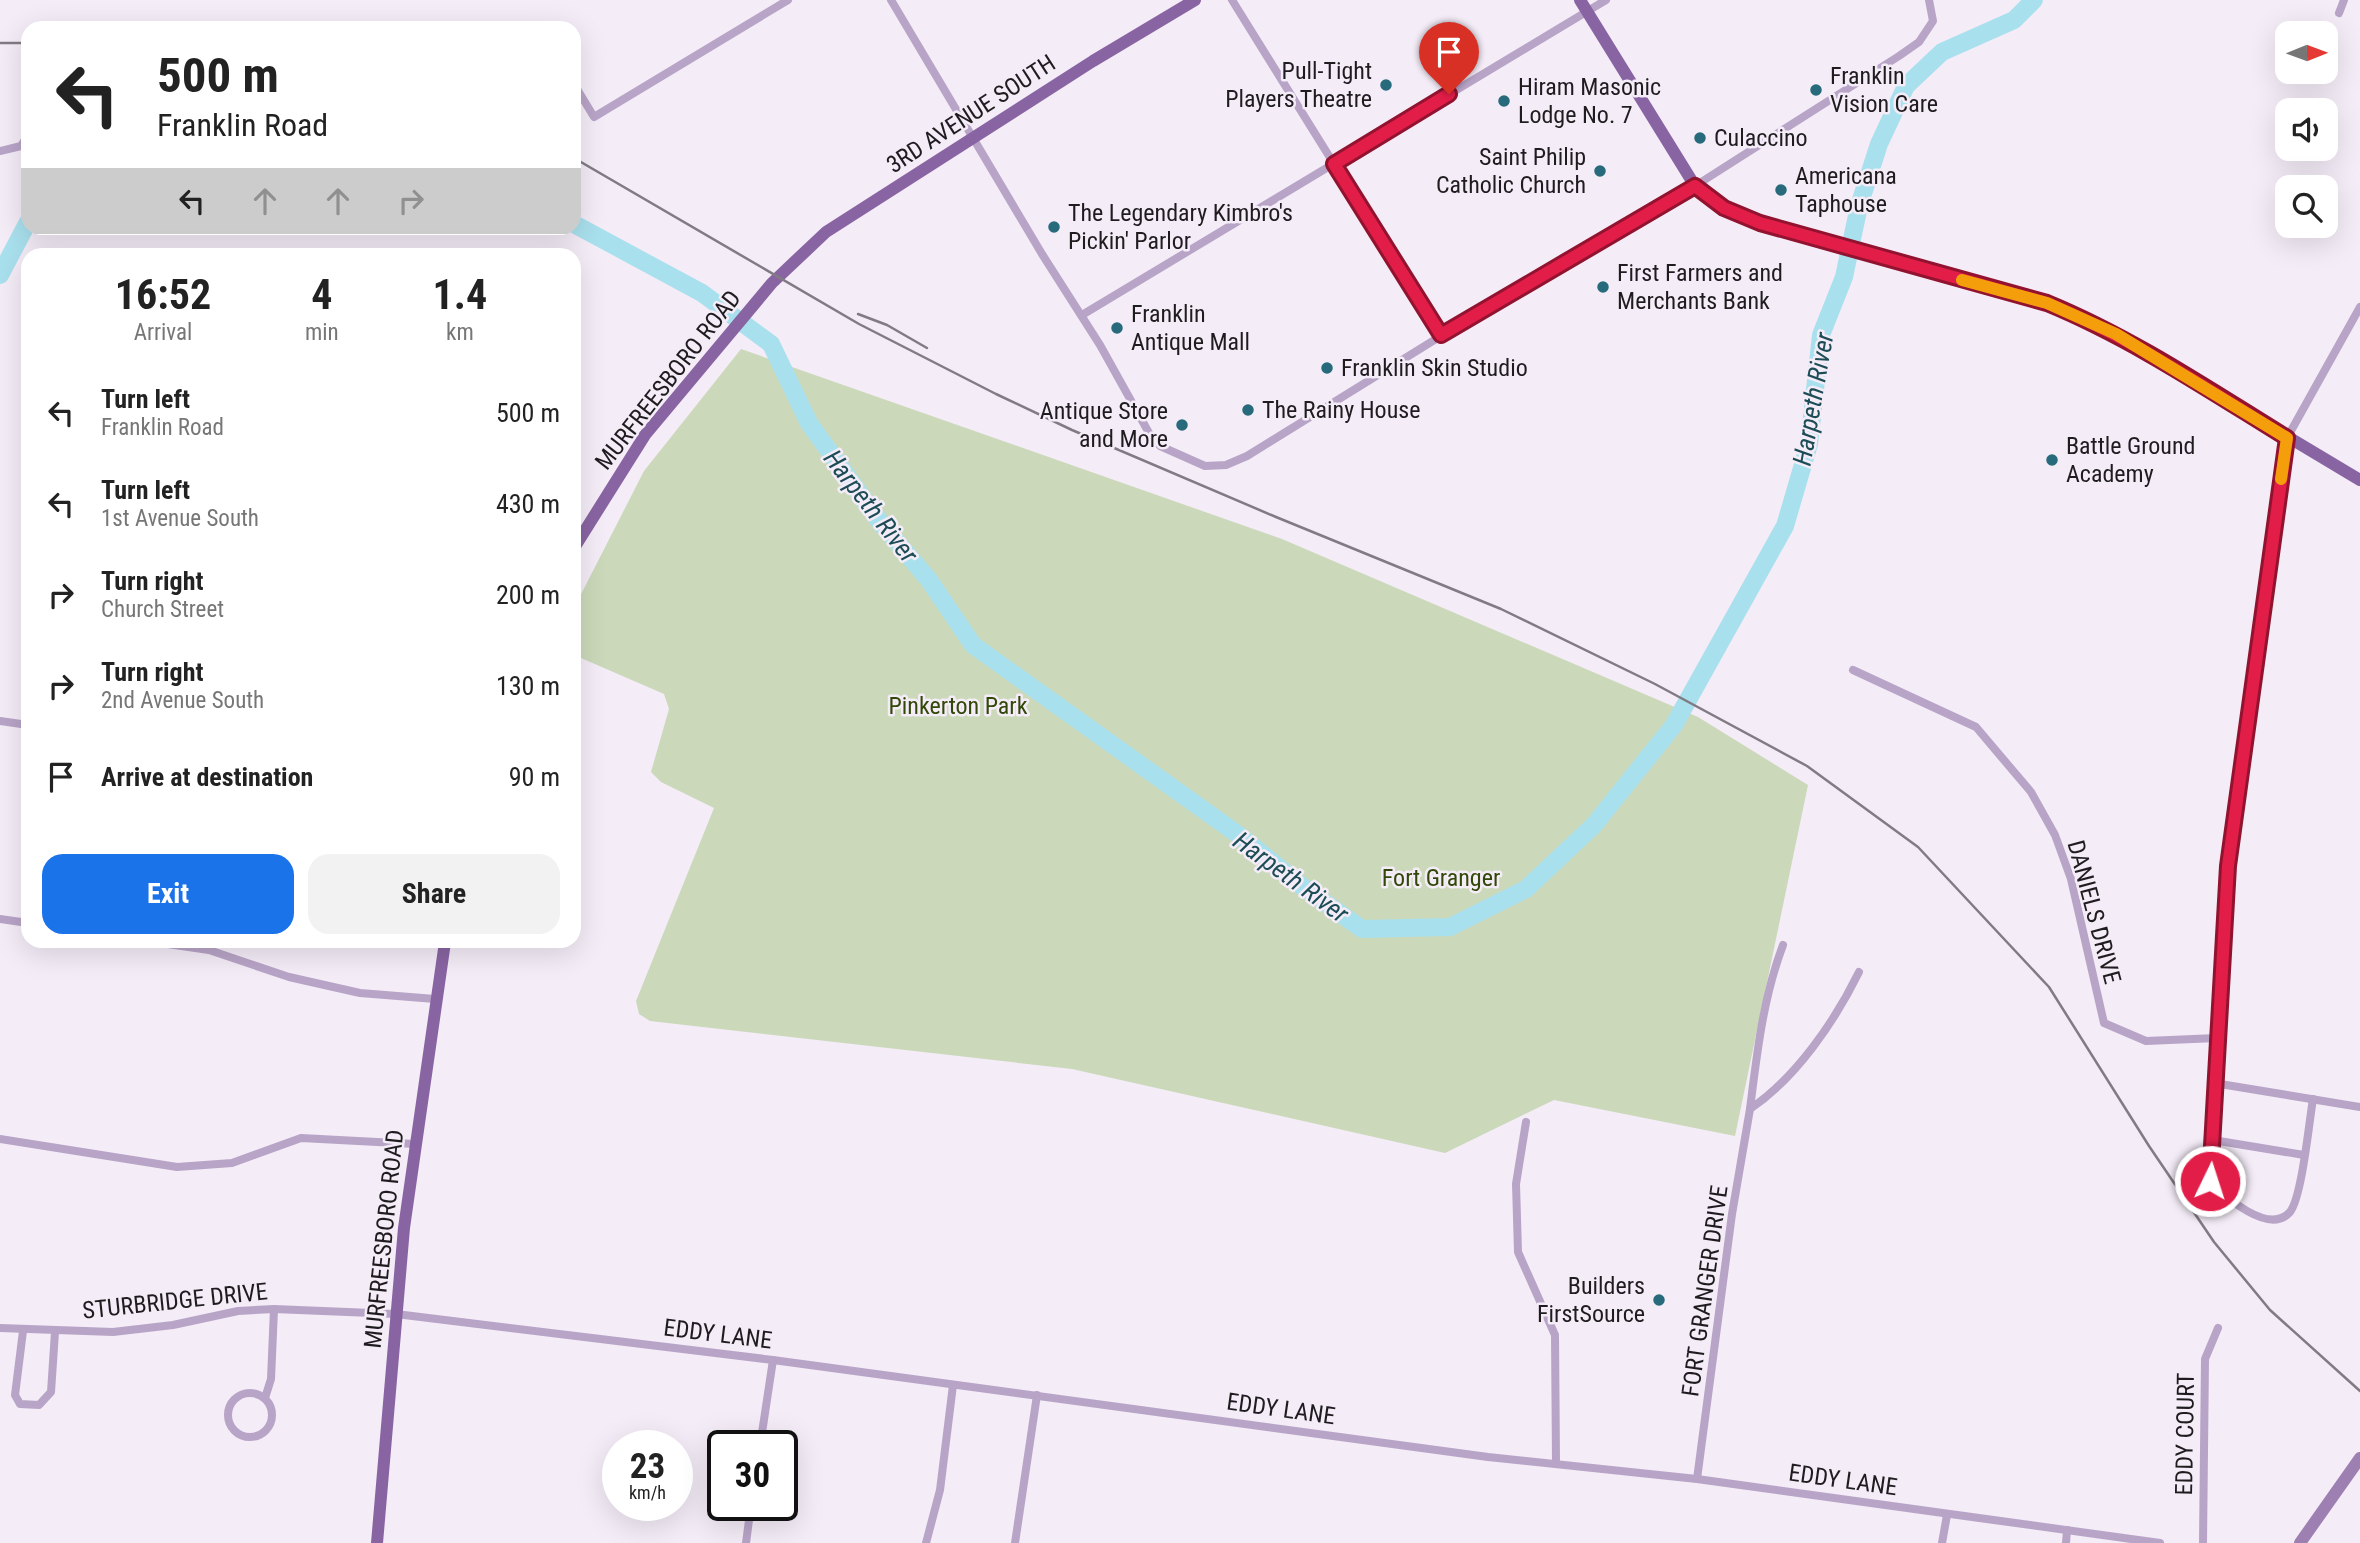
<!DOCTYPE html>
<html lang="en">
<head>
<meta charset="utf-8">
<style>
  body { margin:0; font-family:"Roboto Condensed",sans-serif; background:#f2f2f2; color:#222; height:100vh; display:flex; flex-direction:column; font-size:26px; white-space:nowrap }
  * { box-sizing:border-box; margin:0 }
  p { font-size:23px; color:#767676 }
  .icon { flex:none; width:38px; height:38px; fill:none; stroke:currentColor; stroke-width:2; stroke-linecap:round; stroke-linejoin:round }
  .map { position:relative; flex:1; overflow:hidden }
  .drawer { position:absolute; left:21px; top:248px; width:560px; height:700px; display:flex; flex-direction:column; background:#fff; border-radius:21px; box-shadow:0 7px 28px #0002 }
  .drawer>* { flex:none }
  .top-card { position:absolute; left:21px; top:21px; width:560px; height:214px; border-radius:21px; box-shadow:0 7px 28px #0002; background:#fff; color:#222; overflow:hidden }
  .needle { width:46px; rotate:89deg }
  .buttons { position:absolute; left:2275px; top:21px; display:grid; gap:14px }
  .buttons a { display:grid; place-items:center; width:63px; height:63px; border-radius:14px; background:#fff; box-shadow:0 7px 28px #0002; font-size:35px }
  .speed { position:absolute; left:602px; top:1430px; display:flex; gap:14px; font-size:35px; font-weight:700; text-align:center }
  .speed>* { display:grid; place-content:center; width:91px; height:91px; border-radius:50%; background:#fff; box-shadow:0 7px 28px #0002; line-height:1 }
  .speed small { font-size:18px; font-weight:400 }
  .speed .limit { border:4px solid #111; border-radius:10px; background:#fff; color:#111 }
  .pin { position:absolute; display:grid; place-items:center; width:60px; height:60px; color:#fff; margin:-72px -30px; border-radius:50% 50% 50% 0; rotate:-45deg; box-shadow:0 0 7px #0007 }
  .pin .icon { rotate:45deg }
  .me { position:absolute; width:77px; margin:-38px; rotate:4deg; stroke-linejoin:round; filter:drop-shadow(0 0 5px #0008) }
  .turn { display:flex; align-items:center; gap:24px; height:147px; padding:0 21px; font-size:32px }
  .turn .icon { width:91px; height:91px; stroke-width:2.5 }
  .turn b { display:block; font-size:49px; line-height:60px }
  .lanes { display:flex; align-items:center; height:66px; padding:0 21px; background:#0003; justify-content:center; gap:35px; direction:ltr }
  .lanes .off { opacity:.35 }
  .eta { display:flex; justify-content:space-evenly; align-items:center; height:119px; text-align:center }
  .eta b { font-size:42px; font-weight:700; line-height:49px }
  .button { display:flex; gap:14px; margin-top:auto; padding:14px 21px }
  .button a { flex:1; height:80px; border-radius:21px; background:#1a73e8; color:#fff; font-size:28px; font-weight:700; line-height:80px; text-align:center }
  .button a+a { background:#f2f2f2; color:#222 }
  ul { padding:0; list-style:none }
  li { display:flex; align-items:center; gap:21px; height:91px; padding:0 21px }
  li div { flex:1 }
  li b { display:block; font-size:26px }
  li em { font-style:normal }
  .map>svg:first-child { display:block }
</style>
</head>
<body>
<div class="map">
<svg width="2360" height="1543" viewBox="0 0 2360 1543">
  <rect width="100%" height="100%" fill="#f4ecf7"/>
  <polygon fill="#cbd9ba" points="741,349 1282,539 1698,717 1808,785 1735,1136 1554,1100 1445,1153 1072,1069 650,1021 639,1014 636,1001 714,808 661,782 651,772 669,709 664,694 574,655 574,608 644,471"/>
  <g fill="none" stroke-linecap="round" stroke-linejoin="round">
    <g stroke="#a9e0ed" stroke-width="18">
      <polyline points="574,224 702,293 771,344 809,423 880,522 929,580 973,645 1240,836 1303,887 1362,929 1450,927 1526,889 1594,825 1674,725 1785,526 1809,444 1821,335 1844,277 1859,206 1879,144 1906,86 1942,52 2014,20 2034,0"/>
      <polyline points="0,275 28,222"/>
    </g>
    <g stroke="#b8a4c7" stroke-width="8">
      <polyline points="891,0 1042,254 1100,345 1149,433 1160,446 1205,466 1226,465 1247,456 1536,277 1695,186 1899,56 1919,42 1933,21 1929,0"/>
      <polyline points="1232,0 1441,336"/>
      <polyline points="2339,13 2344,0"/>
      <polyline points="574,84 594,117 788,0"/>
      <polyline points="0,151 21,146 28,135"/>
      <polyline points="1082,315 1606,0"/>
      <polyline points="1853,670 1976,727 2031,792 2055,835 2071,879 2104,1023 2146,1041 2217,1038"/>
      <polyline points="0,721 28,725"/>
      <polyline points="0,919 28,923"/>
      <polyline points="154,942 209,950 289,977 360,993 435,999"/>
      <polyline points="2214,1083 2360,1107"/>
      <path d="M2313 1099C2309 1122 2302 1197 2290 1212 2269 1236 2224 1196 2210 1181L2228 866 2287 438 2360 307"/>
      <path d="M1750 1109C1757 1053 1763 998 1783 945"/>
      <polyline points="1526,1122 1516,1184 1518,1252 1555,1335 1556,1463"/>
      <polyline points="0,1139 177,1167 232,1163 301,1138 415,1144"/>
      <polyline points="2213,1140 2304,1155"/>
      <polyline points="0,1328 113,1332 173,1325 238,1311 274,1309 396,1314 773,1360 1488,1457 1697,1479 2160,1543"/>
      <polyline points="23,1331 15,1395 20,1404 39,1405 51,1392 55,1332"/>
      <circle cx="250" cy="1415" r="22"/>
      <polyline points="265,1398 271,1379 274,1309"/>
      <polyline points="760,1446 773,1360"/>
      <path d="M1697 1479 1732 1214 1750 1109C1796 1078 1835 1021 1859 972"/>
      <polyline points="746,1543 751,1505"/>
      <polyline points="926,1543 940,1490 953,1385"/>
      <polyline points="1015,1543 1037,1395"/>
      <polyline points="1942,1543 1947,1515"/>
      <polyline points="2066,1543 2067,1530"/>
      <polyline points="2203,1543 2205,1359 2218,1328"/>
    </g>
    <polyline stroke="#9d7fb2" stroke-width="12" points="2300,1543 2360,1458"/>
    <g stroke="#8964a2" stroke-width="12">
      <polyline points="1580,0 1695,186 1725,208 1798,235 2047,303 2116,334 2360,480"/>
      <polyline points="574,548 645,435 772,283 826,232 1093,61 1195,0"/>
      <polyline points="377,1543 404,1228 445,942"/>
    </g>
    <g stroke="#817b83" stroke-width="2.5">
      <polyline points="0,43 28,43"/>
      <polyline points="574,158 859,324 996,394 1072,430 1276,517 1501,609 1655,684 1807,766 1918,847 2049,987 2149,1146 2214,1242 2270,1310 2360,1391"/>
      <polyline points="858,314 887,325 927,348"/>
    </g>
  </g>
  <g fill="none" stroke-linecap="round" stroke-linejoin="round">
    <defs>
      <path id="route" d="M1449 94 1334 164 1441 335 1695 186 1724 208 1760 223 2047 303C2132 338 2209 390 2287 438L2228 866 2210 1181"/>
    </defs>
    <use href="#route" stroke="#92132f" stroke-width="18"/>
    <use href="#route" stroke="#e11d48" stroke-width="12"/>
    <polyline stroke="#f59e0b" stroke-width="12" points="1962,280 2047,303 2116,334 2287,438 2281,479"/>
  </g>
  <g fill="#266a7b" stroke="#f4ecf7" stroke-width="2.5">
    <circle cx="1386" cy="85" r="7"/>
    <circle cx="1816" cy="90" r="7"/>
    <circle cx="1504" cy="101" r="7"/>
    <circle cx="1700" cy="138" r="7"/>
    <circle cx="1600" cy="171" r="7"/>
    <circle cx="1781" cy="190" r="7"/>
    <circle cx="1054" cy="227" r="7"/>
    <circle cx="1603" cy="287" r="7"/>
    <circle cx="1117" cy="328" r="7"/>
    <circle cx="1327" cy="368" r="7"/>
    <circle cx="1248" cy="410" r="7"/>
    <circle cx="1182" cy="425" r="7"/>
    <circle cx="2052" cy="460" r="7"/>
    <circle cx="1659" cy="1300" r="7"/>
  </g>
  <g text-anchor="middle" stroke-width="5" stroke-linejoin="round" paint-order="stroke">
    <g font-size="24" fill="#1f1c20" stroke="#f4ecf7" text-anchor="start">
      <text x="1372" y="79" text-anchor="end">Pull-Tight<tspan x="1372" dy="28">Players Theatre</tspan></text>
      <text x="1830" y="84">Franklin<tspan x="1830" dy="28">Vision Care</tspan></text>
      <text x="1518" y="95">Hiram Masonic<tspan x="1518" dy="28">Lodge No. 7</tspan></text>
      <text x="1714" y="146">Culaccino</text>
      <text x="1586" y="165" text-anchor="end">Saint Philip<tspan x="1586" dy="28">Catholic Church</tspan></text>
      <text x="1795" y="184">Americana<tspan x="1795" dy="28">Taphouse</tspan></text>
      <text x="1068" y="221">The Legendary Kimbro's<tspan x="1068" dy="28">Pickin' Parlor</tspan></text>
      <text x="1617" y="281">First Farmers and<tspan x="1617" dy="28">Merchants Bank</tspan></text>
      <text x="1131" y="322">Franklin<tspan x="1131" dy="28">Antique Mall</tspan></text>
      <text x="1341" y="376">Franklin Skin Studio</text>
      <text x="1262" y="418">The Rainy House</text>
      <text x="1168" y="419" text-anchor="end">Antique Store<tspan x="1168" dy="28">and More</tspan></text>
      <text x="2066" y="454">Battle Ground<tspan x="2066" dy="28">Academy</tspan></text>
      <text x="1645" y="1294" text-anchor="end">Builders<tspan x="1645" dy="28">FirstSource</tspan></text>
    </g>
    <g font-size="24" fill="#1f1c20" stroke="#f4ecf7">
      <text transform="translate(971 114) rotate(-33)" y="8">3RD AVENUE SOUTH</text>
      <text transform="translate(668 380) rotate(-52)" y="8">MURFREESBORO ROAD</text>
      <text transform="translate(2094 912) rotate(75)" y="8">DANIELS DRIVE</text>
      <text transform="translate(384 1239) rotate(-84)" y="8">MURFREESBORO ROAD</text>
      <text transform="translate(1705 1291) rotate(-82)" y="8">FORT GRANGER DRIVE</text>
      <text transform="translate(175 1301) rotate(-6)" y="8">STURBRIDGE DRIVE</text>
      <text transform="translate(718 1334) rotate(7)" y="8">EDDY LANE</text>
      <text transform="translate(1281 1409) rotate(8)" y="8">EDDY LANE</text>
      <text transform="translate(2185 1434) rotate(-89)" y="8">EDDY COURT</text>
      <text transform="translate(1843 1480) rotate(8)" y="8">EDDY LANE</text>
    </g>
    <g font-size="24" fill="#324808" stroke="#f4ecf7">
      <text x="958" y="714">Pinkerton Park</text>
      <text x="1441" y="886">Fort Granger</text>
    </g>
    <g font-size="26" font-style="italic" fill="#1c4c56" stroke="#f4ecf7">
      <text transform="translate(1813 399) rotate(-80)" y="9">Harpeth River</text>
      <text transform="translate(871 506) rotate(52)" y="9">Harpeth River</text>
      <text transform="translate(1291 877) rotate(36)" y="9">Harpeth River</text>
    </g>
  </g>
</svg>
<div class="buttons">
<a><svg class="needle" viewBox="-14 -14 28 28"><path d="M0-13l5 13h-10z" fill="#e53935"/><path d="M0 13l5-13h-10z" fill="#767676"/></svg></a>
<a><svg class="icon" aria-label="sound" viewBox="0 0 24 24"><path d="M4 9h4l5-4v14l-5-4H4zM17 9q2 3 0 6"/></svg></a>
<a><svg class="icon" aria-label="search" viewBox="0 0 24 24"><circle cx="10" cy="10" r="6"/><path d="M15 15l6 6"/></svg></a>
</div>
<div class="speed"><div>23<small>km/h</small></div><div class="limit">30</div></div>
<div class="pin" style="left:1449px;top:94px;background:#d93025"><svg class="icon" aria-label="arrive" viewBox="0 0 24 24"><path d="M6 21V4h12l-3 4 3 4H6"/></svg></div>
<svg class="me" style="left:2210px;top:1181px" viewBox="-20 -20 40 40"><circle r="17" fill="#e11d48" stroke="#fff" stroke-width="3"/><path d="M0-11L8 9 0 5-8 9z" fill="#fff"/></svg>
<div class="top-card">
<div class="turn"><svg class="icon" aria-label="left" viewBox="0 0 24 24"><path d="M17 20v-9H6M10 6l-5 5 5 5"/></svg><div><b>500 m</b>Franklin Road</div></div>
<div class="lanes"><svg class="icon" aria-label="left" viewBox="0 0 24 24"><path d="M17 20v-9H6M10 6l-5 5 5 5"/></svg><svg class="icon off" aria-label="ahead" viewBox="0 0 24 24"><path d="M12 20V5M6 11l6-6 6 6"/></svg><svg class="icon off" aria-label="ahead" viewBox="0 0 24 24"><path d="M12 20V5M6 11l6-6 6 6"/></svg><svg class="icon off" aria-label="right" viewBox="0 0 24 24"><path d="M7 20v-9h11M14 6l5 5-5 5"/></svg></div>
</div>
<section class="drawer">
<div class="eta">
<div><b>16:52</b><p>Arrival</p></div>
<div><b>4</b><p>min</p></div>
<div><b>1.4</b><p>km</p></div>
</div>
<ul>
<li><svg class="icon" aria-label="left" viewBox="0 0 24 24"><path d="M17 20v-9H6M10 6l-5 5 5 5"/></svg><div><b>Turn left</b><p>Franklin Road</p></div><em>500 m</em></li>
<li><svg class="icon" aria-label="left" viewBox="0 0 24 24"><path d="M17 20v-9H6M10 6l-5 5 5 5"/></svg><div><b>Turn left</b><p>1st Avenue South</p></div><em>430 m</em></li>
<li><svg class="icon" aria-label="right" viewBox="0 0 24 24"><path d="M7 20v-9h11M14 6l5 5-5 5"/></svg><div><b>Turn right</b><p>Church Street</p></div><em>200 m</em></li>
<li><svg class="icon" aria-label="right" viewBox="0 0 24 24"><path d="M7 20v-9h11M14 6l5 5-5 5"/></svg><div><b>Turn right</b><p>2nd Avenue South</p></div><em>130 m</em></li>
<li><svg class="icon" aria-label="arrive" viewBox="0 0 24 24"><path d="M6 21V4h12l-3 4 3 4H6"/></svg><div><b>Arrive at destination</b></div><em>90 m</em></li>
</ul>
<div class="button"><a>Exit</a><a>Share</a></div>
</section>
</div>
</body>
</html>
